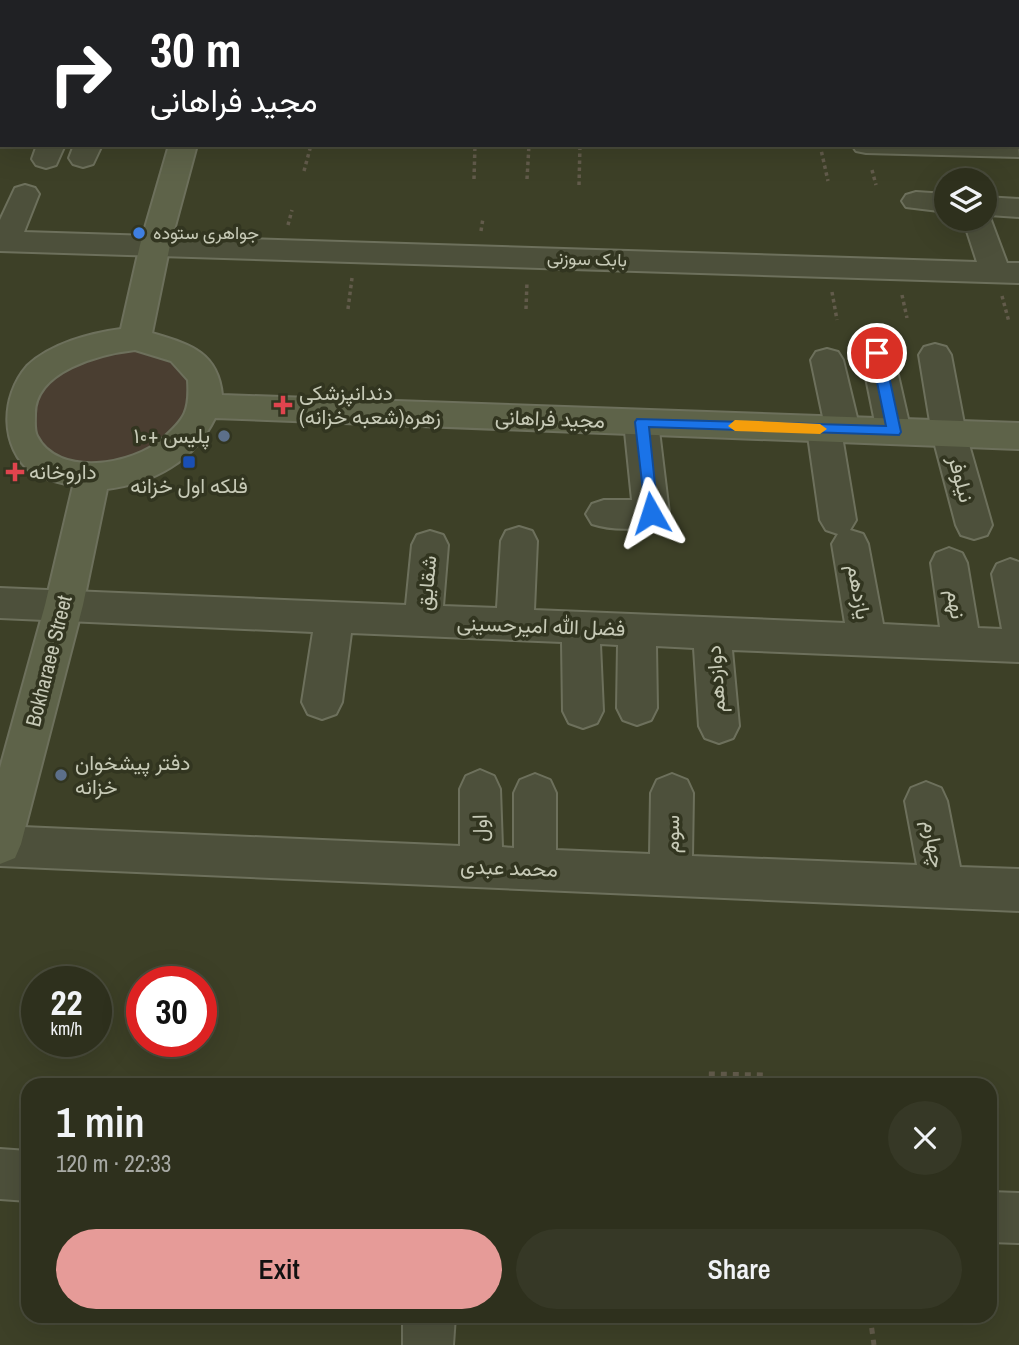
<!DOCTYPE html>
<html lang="en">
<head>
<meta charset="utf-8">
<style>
  body { margin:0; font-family:"Archivo Narrow",Vazirmatn,sans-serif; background:#363826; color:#f1f3f6; height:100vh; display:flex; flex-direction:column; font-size:26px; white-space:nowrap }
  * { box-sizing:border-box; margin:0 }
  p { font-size:23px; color:#a7a9a4 }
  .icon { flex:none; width:38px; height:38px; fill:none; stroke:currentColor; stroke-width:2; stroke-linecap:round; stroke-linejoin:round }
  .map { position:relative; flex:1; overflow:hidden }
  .sheet { position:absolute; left:21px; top:1078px; width:976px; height:245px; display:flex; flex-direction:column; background:#2e301d; border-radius:21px; box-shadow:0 7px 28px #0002,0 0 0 2px #494b3b }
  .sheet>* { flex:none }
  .hud { position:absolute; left:0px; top:0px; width:1020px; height:147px; box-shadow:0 7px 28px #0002,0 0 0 2px #494b3b; background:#202124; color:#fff; overflow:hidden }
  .tools { position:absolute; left:934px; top:168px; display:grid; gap:14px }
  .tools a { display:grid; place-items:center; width:63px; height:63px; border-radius:50%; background:#2e301d; box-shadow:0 7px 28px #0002,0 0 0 2px #494b3b; font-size:35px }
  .speed { position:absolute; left:21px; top:966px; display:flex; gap:14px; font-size:35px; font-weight:700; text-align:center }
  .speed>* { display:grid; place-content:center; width:91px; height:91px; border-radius:50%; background:#2e301d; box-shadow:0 7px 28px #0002,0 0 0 2px #494b3b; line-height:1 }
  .speed small { font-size:18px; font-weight:400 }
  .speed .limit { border:10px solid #d22; background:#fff; color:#111 }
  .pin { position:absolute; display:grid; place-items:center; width:60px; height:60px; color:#fff; margin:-30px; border:4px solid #fff; border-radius:50%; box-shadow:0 2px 7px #0007 }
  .me { position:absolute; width:77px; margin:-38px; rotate:354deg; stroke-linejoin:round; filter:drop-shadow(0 0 5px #0008) }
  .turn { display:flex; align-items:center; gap:24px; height:147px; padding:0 35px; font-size:32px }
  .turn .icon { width:91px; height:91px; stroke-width:2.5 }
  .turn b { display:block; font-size:49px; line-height:60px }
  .round { display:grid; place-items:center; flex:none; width:74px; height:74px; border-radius:37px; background:#363826 }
  .headline { display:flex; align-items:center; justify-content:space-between; height:119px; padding:0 35px }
  h1 { font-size:42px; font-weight:600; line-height:52px }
  .action { display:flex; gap:14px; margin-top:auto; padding:14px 35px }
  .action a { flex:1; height:80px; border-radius:42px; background:#e69b98; color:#111; font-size:28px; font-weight:600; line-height:80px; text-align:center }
  .action a+a { background:#363826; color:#f1f3f6 }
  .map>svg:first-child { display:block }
</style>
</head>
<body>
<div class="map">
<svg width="1019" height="1345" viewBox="0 0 1019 1345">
  <rect width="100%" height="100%" fill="#3d4027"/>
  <path fill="#4a3e31" d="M142 349C208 369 205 416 151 451 146 455 137 456 130 457 102 464 74 471 47 452 42 449 37 442 33 437V398L46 379 91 353Z"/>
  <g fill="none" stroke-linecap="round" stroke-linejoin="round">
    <defs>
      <g id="street">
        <rect x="0" y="16" width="2" height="14"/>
        <rect x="1018" y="35" width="1" height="16"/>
        <rect x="0" y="51" width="2" height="16"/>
        <rect x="0" y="115" width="2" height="16"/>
        <polygon points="1018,141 1019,157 866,153 856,151 852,145 1018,145"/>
        <polygon points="37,145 65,145 56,165 46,168 36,165 32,159"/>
        <polygon points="74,145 102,145 93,164 83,167 73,164 69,158"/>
        <polygon points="25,185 35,188 39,194 24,232 977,262 963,219 985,219 985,197 1019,199 1019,217 989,215 1007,263 1019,263 1019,283 0,251 0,220 15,188"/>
        <polygon points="916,192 947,194 947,212 906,207 902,201 906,195"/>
        <polygon points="877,342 888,345 893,353 911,432 906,441 894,444 882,441 877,432 861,353 866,345"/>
        <polygon points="935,344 946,347 951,355 966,434 992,525 987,535 974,539 961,535 956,525 932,434 919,355 924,347"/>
        <polygon points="827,349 838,352 843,360 860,430 855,439 843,442 856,520 850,530 863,534 868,544 883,624 940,627 931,563 936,553 949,548 962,553 967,563 978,628 1002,629 992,574 997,564 1010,559 1019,562 1019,662 732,650 739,726 733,738 719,743 705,738 699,726 694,648 656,646 657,708 651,720 637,725 623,720 617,708 618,645 600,644 603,711 597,723 583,728 569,723 563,711 562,642 351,633 342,702 336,714 322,719 308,714 302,702 313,632 0,618 0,588 406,605 412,545 417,535 430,531 443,535 448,545 443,606 497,608 501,541 506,531 519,527 532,531 537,541 534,610 845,623 832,544 838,534 826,530 820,520 807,429 812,420 823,417 811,360 816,352"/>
        <path d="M641 410 653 413 658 422 669 513 663 523C642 530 613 531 592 524L586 514 592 504 604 500H632L624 422 629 413Z"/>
        <polygon points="480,770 494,776 500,789 502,847 514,848 514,793 520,780 535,774 550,780 556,793 556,850 650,854 651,793 657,780 672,774 687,780 693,793 692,856 917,865 905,801 911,788 926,782 941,788 947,801 960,867 1019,869 1019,911 0,866 0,826 460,846 460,789 466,776"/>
        <polygon points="0,1149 28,1151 28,1201 0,1199"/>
        <polygon points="990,1192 1019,1193 1019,1243 990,1242"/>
        <polygon points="403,1316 455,1316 453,1345 403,1345"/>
      </g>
      <g id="secondary">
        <polygon points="204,0 228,0 203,2"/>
        <path d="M169 145H197L170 245 152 333C188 344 218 351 222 395L1019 423V449L215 418C194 461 154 483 107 489L83 605 21 844 15 858 0 864V768L45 605 73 486C60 482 44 480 32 473 0 448 0 397 27 366 50 344 90 333 121 329L140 245ZM135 350 171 361 188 380C190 411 185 419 162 439 133 465 58 478 37 436 34 430 35 422 35 415 34 371 100 354 135 350Z"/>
      </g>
    </defs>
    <use href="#street" stroke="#6d705c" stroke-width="4"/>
    <use href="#secondary" stroke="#6d705c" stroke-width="4"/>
    <g stroke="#625b4b" stroke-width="3.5" stroke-dasharray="3.5 3.5" stroke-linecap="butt">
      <polyline points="820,145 828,181"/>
      <polyline points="872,170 876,185"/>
      <polyline points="304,171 311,145"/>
      <polyline points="474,179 475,145"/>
      <polyline points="527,179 529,145"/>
      <polyline points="579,185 580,145"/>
      <polyline points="288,225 292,210"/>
      <polyline points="481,231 483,218"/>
      <polyline points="832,292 837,320"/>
      <polyline points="902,295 907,318"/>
      <polyline points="1002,296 1009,322"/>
      <polyline points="348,309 352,278"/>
      <polyline points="526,309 527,282"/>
    </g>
    <g stroke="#625b4b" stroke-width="5" stroke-dasharray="6 6" stroke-linecap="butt">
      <polyline points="710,1085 708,1074 764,1075"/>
      <polyline points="870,1316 874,1345"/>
    </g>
    <use href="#street" fill="#4d503b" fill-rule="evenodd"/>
    <use href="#secondary" fill="#5e6349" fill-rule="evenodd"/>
  </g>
  <polygon fill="#1a73e8" stroke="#114b97" stroke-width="2" points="877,348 884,353 901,432 899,435 649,427 658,513 651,519 646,517 635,422 637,419 886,426 871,353"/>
  <polygon fill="#f59e0b" points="735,420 820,424 827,429 820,434 735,431 728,426"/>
  <circle fill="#3f7fe0" stroke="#323520" stroke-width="2.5" cx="139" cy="233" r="7"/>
  <g fill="#e0444e" stroke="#323520" stroke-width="2.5">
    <path d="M279.5 394.5h7v7h7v7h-7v7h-7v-7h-7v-7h7z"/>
    <path d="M11.5 461.5h7v7h7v7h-7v7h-7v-7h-7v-7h7z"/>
  </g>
  <g fill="#5c6f8a" stroke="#323520" stroke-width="2.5">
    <circle cx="224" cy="436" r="7"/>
    <circle cx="61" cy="775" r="7"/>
  </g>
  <rect fill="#1a4fb4" stroke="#323520" stroke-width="2.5" x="182" y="455" width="14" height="14" rx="3.5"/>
  <g text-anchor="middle" stroke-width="7" stroke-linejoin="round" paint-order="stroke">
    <g font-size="18" fill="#c7cab7" stroke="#323520" text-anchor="start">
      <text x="153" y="239">جواهری ستوده</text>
    </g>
    <g font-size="18" fill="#c7cab7" stroke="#323520">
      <text transform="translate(587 259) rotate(2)" y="6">بابک سوزنی</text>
    </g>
    <g font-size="21" fill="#c7cab7" stroke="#323520" text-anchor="start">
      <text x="299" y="400">دندانپزشکی<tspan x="299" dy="24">زهره(شعبه خزانه)</tspan></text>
      <text x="210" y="443" text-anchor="end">پلیس +۱۰</text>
      <text x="29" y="479">داروخانه</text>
      <text x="189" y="493" text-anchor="middle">فلکه اول خزانه</text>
      <text x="75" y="770">دفتر پیشخوان<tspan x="75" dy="24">خزانه</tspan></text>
    </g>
    <g font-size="21" fill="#c7cab7" stroke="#323520">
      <text transform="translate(550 419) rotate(2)" y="7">مجید فراهانی</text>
      <text transform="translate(961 479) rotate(75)" y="7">نیلوفر</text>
      <text transform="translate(427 583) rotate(-85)" y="7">شقایق</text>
      <text transform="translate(859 592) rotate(80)" y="7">یازدهم</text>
      <text transform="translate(956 604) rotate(81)" y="7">نهم</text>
      <text transform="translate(541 626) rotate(2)" y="7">فضل الله امیرحسینی</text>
      <text transform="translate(49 661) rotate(-76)" y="7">Bokharaee Street</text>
      <text transform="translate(716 679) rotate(-94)" y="7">دوازدهم</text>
      <text transform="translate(480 828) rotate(-91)" y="7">اول</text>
      <text transform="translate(672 834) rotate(-89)" y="7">سوم</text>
      <text transform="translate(934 844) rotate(80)" y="7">چهارم</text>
      <text transform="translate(509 868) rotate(2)" y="7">محمد عبدی</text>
    </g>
  </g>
</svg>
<div class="tools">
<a><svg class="icon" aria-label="layers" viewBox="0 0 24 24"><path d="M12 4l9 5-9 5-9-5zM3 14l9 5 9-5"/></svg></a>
</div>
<div class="speed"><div>22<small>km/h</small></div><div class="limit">30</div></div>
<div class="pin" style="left:877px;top:353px;background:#d93025"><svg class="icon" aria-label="arrive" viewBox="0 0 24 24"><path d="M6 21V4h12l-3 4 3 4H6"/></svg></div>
<svg class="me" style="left:651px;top:513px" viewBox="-20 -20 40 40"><path d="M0-17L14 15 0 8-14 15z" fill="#1a73e8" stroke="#fff" stroke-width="4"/></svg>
<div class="hud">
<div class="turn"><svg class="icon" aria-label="right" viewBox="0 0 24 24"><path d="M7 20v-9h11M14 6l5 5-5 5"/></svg><div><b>30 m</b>مجید فراهانی</div></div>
</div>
<section class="sheet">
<div class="headline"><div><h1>1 min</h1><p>120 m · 22:33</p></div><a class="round"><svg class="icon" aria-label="close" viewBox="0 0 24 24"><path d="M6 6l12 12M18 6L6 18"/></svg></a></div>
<div class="action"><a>Exit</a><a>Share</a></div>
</section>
</div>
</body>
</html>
